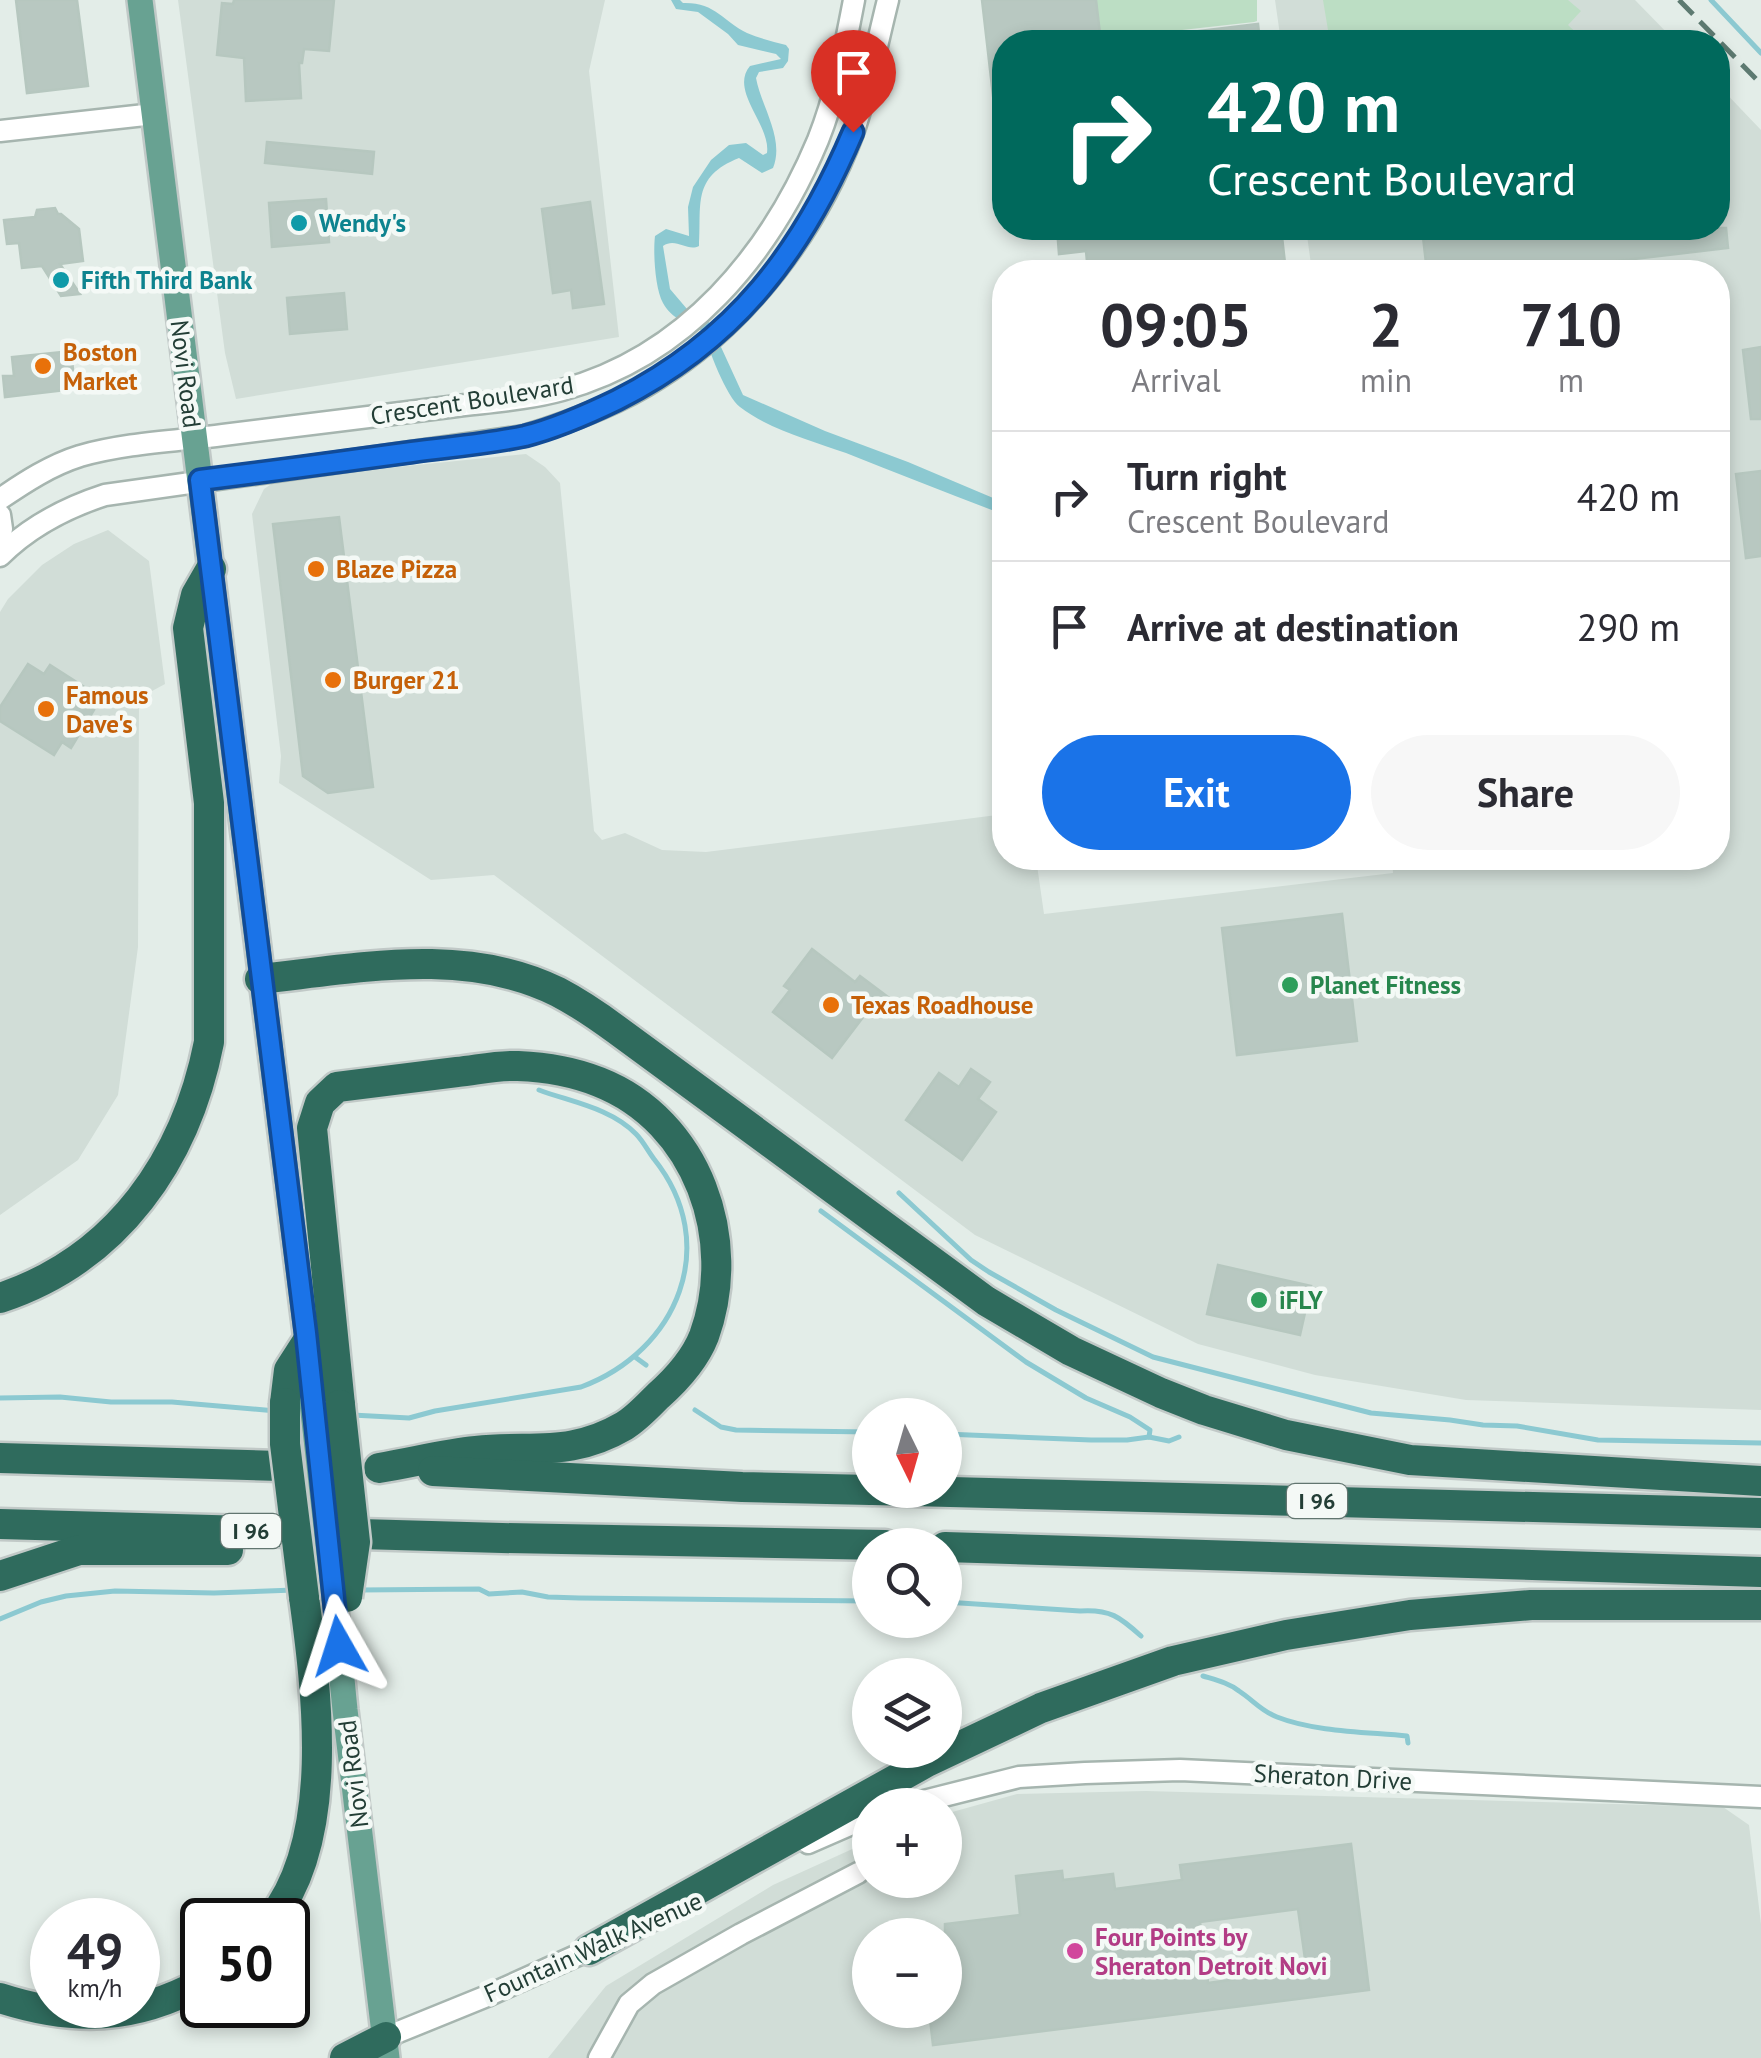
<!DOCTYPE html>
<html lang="en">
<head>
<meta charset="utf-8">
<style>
  body { margin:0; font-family:"PT Sans",sans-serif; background:#f7f7f7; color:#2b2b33; height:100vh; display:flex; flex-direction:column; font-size:38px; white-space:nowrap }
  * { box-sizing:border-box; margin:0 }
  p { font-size:32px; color:#7c7c81 }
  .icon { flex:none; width:55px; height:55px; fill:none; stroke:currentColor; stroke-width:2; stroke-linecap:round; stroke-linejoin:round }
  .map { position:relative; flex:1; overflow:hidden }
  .details { position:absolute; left:992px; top:260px; width:738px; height:610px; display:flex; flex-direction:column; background:#fff; border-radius:40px; box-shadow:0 5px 15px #0003 }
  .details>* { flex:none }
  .banner { position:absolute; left:992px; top:30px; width:738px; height:210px; border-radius:40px; box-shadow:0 5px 15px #0003; background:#00695c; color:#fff; overflow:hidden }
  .needle { width:65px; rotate:175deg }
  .buttons { position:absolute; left:852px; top:1398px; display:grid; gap:20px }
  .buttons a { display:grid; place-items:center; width:110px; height:110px; border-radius:50%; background:#fff; box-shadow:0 5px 15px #0003; font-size:50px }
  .speed { position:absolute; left:30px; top:1898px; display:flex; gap:20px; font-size:50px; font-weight:700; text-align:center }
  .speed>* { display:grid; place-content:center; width:130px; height:130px; border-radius:50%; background:#fff; box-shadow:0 5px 15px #0003; line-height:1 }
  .speed small { font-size:25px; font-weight:400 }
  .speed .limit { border:5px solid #111; border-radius:15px; background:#fff; color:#111 }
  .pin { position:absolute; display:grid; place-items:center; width:85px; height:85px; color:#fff; margin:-102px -42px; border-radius:50% 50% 50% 0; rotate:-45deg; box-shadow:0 0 10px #0007 }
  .pin .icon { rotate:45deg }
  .me { position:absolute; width:110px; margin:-55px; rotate:354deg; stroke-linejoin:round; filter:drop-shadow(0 0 8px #0008) }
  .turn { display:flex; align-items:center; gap:35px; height:210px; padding:0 50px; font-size:45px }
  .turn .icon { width:130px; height:130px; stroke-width:2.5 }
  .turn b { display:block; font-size:70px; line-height:85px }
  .eta { display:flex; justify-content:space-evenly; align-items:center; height:170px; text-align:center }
  .eta b { font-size:60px; font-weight:700; line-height:70px }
  .button { display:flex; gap:20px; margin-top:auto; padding:20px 50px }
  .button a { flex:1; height:115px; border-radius:60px; background:#1a73e8; color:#fff; font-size:40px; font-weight:700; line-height:115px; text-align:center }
  .button a+a { background:#f7f7f7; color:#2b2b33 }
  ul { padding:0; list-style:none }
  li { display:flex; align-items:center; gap:30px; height:130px; padding:0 50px; border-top:2px solid #e1e1e2 }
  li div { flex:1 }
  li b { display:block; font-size:38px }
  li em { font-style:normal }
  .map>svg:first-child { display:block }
</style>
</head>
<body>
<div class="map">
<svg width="1761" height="2058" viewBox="0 0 1761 2058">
  <rect width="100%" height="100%" fill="#e3ede8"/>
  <g fill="#d1ddd7" fill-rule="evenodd">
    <polygon points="178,0 605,0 589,71 619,337 236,399 225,353"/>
    <polygon points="1275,0 1635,0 1676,42 1281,42"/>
    <polygon points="1718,85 1761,130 1761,1410 1466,1400 1315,1375 1198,1344 975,1235 494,875 431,880 279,783 281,756 252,514 264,489 279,479 526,454 545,467 560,483 594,831 602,840 625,833 662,850 706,852 1005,814 1005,858 1036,858 1044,914 1393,873 1392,858 1718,858 1718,272 1312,272 1306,228 1718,228"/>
    <polygon points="108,530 149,561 165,684 139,698 138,947 118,1095 78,1160 0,1215 0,612 8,599 42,565 74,544"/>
    <path d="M1146 1791 1723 1807 1749 1825 1761 1924V2058H548L606 1986 773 1885 870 1841V1880H945V1814L1017 1794ZM870 1935H945V2010H870Z"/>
  </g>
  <g fill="#bcdec4">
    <polygon points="1096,0 1257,0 1257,21 1254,22 1101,39"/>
    <polygon points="1323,0 1568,0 1581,11 1568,25 1586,42 1330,42"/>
  </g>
  <path fill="#8cc9d1" d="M671 0H680L683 3C715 2 723 21 747 33 759 38 773 42 786 45L789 49 788 61 783 68 759 72 756 78C761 106 785 139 773 168L762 173 739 158C691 177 702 205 699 246 687 252 676 237 663 246L670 289 687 309 710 323 743 395 825 431 908 462 1005 503V515C952 495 899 474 846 453 813 441 768 429 740 407 727 398 707 347 704 331 690 327 670 317 663 303 655 289 653 252 655 236L666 229 689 236 688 207 693 187 711 160 729 145 746 143 763 155 767 153C771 125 729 91 750 66L781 59 776 54 738 45 728 34 698 12 676 9Z"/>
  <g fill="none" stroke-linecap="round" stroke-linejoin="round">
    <g stroke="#8cc9d1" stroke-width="5">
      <polyline points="1711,0 1761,53"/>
      <polyline points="899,1193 971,1260 989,1272 1056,1310 1153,1357 1371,1413 1450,1420 1483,1425 1517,1426 1598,1440 1761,1443"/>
      <polyline points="821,1211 1026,1362 1086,1398 1130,1417 1150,1430 1149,1437"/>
      <polyline points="635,1357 646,1365"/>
      <polyline points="0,1398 60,1397 111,1402 172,1402 276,1411"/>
      <polyline points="695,1410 721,1427 736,1430 870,1432"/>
      <path d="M352 1415 409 1418 435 1411 581 1387C678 1351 722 1244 654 1159 648 1151 643 1141 636 1134 611 1108 571 1102 539 1090"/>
      <polyline points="945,1434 1091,1440 1127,1440 1149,1437 1169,1441 1179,1437"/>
      <polyline points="360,1590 479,1589 489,1594 522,1592 548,1597 579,1598 870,1601"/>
      <path d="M945 1602 1080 1611C1110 1609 1120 1617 1141 1636"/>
      <polyline points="0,1619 41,1602 66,1596 115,1591 214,1593 294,1590"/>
      <path d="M1203 1676C1216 1680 1229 1683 1239 1691 1253 1700 1261 1711 1277 1717 1315 1732 1367 1732 1407 1736L1408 1743"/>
    </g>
  </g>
  <g fill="#b8c8c1" stroke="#b6c7bf" stroke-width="2.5" fill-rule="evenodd">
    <polygon points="16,0 77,0 88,86 27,93"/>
    <polygon points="234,0 334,0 329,51 304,49 302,63 299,63 301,98 246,101 244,58 217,55 222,3 233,4"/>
    <polygon points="982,0 1096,0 1101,42 1005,42 1005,112 995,113"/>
    <polygon points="1258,24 1260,42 1182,42 1182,33"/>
    <polygon points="267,142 374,152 372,174 265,163"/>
    <polygon points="326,199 329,242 272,247 269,203"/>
    <polygon points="590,202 604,304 573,308 571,290 553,293 542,209"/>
    <polygon points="55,208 58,214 61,214 79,229 83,261 60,264 80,294 61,296 42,266 22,268 19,243 7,244 4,220 35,217 37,210"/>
    <polygon points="1057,228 1281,228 1286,272 1088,272 1086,251 1059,254"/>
    <polygon points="1422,228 1726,228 1728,248 1591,264 1592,272 1427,272"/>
    <polygon points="344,293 347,329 290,334 287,298"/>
    <polygon points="1761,347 1761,419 1751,419 1743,350"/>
    <polygon points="71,351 75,389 5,397 3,376 14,376 12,357"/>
    <polygon points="1761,471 1761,556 1746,558 1736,474"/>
    <polygon points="339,517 373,787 328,793 303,776 273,524"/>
    <polygon points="28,664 44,674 50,665 83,686 75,698 94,710 71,748 62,742 54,755 0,721 0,707"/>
    <polygon points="1342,914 1357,1041 1237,1055 1222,928"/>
    <polygon points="812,949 855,982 860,976 888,997 873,1017 867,1012 832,1058 773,1012 790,990 784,986"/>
    <polygon points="971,1069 990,1082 978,1099 996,1112 962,1160 906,1120 939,1073 959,1087"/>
    <polygon points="1218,1265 1311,1286 1300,1335 1207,1314"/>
    <path d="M1351 1844 1369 1990 933 2045 929 2010H945V1924L1020 1915 1016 1876 1062 1871 1063 1880 1113 1874 1115 1889 1182 1880 1180 1865ZM1298 1909 1306 1966 1265 1971 1266 1975 1208 1983 1200 1922Z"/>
  </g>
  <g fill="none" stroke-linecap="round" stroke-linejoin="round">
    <defs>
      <g id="minor">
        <polyline points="0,131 154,114"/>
        <path d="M0 499C25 482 51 465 80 456 126 443 176 441 223 435 298 425 374 417 449 407 486 402 526 400 562 390 686 356 770 255 818 140 836 95 845 47 854 0"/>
        <polyline points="0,515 2,529 0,534"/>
        <path d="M0 556C30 526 65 508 105 495L524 436C570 422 617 405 657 379 747 323 816 231 853 133 868 90 877 44 888 0"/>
        <polyline points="908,1805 1019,1777 1085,1773 1180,1770 1761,1797"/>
        <polyline points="808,1843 870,1816"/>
        <polyline points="386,2037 487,1996 598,1946"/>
        <polyline points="599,2058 629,2004 653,1984 741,1934 858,1873"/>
      </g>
      <g id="major">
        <polyline points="140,0 306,1333 312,1403"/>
        <polyline points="334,1598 345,1710 387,2058"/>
      </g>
      <g id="highway">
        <path d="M260 979C359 968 466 946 558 992 579 1003 598 1016 617 1030L986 1301 1071 1351 1161 1393 1204 1410 1286 1435 1410 1460 1761 1481"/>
        <path d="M0 1298C118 1259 186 1159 209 1042V803L188 628 196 595 211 569"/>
        <polyline points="285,1403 289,1370 307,1342"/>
        <path d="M340 1405 312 1128 320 1103 337 1087C377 1082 417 1077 457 1072 477 1070 498 1065 518 1066 545 1067 574 1072 599 1082 698 1121 739 1240 704 1336 695 1359 676 1380 658 1396 648 1406 636 1419 624 1426 571 1457 533 1445 476 1451 444 1454 411 1463 379 1468"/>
        <polyline points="0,1458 348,1468"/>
        <polyline points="433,1471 742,1487 870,1490"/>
        <polyline points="873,1490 1761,1513"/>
        <polyline points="0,1524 502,1538 885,1545"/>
        <polyline points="945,1547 1761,1572"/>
        <polyline points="0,1576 79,1550 228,1550"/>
        <path d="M271 1920C336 1839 317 1693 304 1597"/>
        <polyline points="589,1950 927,1762 1041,1708 1173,1661 1286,1635 1410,1615 1531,1605 1761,1605"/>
        <path d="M0 1998C74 2022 134 2020 202 1983"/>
        <polyline points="345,2058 386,2037"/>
      </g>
    </defs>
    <use href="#minor" stroke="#a6b5af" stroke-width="25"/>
    <use href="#major" stroke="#c1c9c7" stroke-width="30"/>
    <use href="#highway" stroke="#c1c9c7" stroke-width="35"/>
    <use href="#minor" stroke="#fff" stroke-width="20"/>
    <use href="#major" stroke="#68a292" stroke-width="25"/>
    <use href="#highway" stroke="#2f6b5d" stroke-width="30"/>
    <polyline stroke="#5d7a71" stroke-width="5" stroke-dasharray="20 10" stroke-linecap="butt" points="1679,0 1761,84"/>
    <defs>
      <polyline id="major-bridge" points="312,1403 334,1598"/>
      <g id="highway-bridge">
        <polyline points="285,1403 285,1444 304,1597"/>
        <polyline points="340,1405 355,1542 347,1597"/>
      </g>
    </defs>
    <use href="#major-bridge" stroke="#c1c9c7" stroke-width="30" stroke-linecap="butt"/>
    <use href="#highway-bridge" stroke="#c1c9c7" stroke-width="35" stroke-linecap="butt"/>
    <use href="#major-bridge" stroke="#68a292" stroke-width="25"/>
    <use href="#highway-bridge" stroke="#2f6b5d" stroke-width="30"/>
  </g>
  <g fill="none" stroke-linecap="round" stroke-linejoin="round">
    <defs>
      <path id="route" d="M339 1646 306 1333 200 480C271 471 341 462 412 452 449 447 488 444 525 436 557 428 588 414 617 400 736 340 802 252 853 132"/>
    </defs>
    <use href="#route" stroke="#114b97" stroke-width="25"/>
    <use href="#route" stroke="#1a73e8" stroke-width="18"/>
  </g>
  <g fill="#0f9aa8" stroke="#f4f9f6" stroke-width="4">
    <circle cx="299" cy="223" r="10"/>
    <circle cx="61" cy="280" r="10"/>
  </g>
  <g fill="#e8710a" stroke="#f4f9f6" stroke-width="4">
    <circle cx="43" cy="366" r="10"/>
    <circle cx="316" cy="569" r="10"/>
    <circle cx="333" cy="680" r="10"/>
    <circle cx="46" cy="709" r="10"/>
    <circle cx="831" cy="1005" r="10"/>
  </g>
  <g fill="#2e9e5b" stroke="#f4f9f6" stroke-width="4">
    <circle cx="1290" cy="985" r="10"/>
    <circle cx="1259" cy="1300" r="10"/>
  </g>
  <circle fill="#d1479c" stroke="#f4f9f6" stroke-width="4" cx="1075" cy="1951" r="10"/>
  <g text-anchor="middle" stroke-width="9" stroke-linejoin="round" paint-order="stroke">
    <g fill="#f4f9f6" stroke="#627670" stroke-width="2.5">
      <rect x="1287" y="1484" width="60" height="34" rx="8"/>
      <rect x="221" y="1514" width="60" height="34" rx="8"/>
    </g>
    <g font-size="22" font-weight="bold" fill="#233e36">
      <text x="1317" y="1509">I 96</text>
      <text x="251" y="1539">I 96</text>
    </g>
    <g font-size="25" font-weight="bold" fill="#0d838f" stroke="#f4f9f6" text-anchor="start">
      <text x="319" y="232">Wendy's</text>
      <text x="81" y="289">Fifth Third Bank</text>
    </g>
    <g font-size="25" font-weight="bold" fill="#c56008" stroke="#f4f9f6" text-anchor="start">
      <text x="63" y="361">Boston<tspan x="63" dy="29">Market</tspan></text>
      <text x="336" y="578">Blaze Pizza</text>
      <text x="353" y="689">Burger 21</text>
      <text x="66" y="704">Famous<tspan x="66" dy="29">Dave's</tspan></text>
      <text x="851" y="1014">Texas Roadhouse</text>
    </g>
    <g font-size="25" fill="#233e36" stroke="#f4f9f6">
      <text transform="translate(186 374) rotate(83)" y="9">Novi Road</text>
      <text transform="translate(472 400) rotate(-9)" y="9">Crescent Boulevard</text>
      <text transform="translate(353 1774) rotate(-97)" y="9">Novi Road</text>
      <text transform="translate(1333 1777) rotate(3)" y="9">Sheraton Drive</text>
      <text transform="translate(593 1947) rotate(-24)" y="9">Fountain Walk Avenue</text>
    </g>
    <g font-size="25" font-weight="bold" fill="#27864d" stroke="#f4f9f6" text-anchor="start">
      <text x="1310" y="994">Planet Fitness</text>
      <text x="1279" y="1309">iFLY</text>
    </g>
    <g font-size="25" font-weight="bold" fill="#b23c85" stroke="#f4f9f6" text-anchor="start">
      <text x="1095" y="1946">Four Points by<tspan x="1095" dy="29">Sheraton Detroit Novi</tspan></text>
    </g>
  </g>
</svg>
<div class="buttons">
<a><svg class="needle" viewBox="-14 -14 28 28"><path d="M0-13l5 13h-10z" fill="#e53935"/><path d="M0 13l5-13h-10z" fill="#7c7c81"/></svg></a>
<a><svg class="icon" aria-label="search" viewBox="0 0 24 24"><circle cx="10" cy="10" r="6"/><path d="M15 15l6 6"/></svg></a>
<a><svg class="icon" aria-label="layers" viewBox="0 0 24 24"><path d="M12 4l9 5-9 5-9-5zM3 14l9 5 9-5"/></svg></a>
<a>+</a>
<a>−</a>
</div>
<div class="speed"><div>49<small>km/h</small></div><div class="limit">50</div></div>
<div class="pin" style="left:853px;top:132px;background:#d93025"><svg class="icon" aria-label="arrive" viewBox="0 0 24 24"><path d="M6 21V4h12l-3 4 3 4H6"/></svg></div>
<svg class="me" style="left:339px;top:1646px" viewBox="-20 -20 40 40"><path d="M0-17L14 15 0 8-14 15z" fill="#1a73e8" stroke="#fff" stroke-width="4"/></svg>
<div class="banner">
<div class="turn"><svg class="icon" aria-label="right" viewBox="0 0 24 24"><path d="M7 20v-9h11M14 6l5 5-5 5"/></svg><div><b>420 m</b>Crescent Boulevard</div></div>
</div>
<section class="details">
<div class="eta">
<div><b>09:05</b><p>Arrival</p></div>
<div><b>2</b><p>min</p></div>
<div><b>710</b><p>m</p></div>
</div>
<ul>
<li><svg class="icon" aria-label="right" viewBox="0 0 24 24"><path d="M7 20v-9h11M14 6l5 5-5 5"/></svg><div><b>Turn right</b><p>Crescent Boulevard</p></div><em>420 m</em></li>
<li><svg class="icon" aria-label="arrive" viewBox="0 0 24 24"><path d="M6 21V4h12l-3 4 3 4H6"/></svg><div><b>Arrive at destination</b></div><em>290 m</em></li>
</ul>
<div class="button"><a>Exit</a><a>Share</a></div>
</section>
</div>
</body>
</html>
